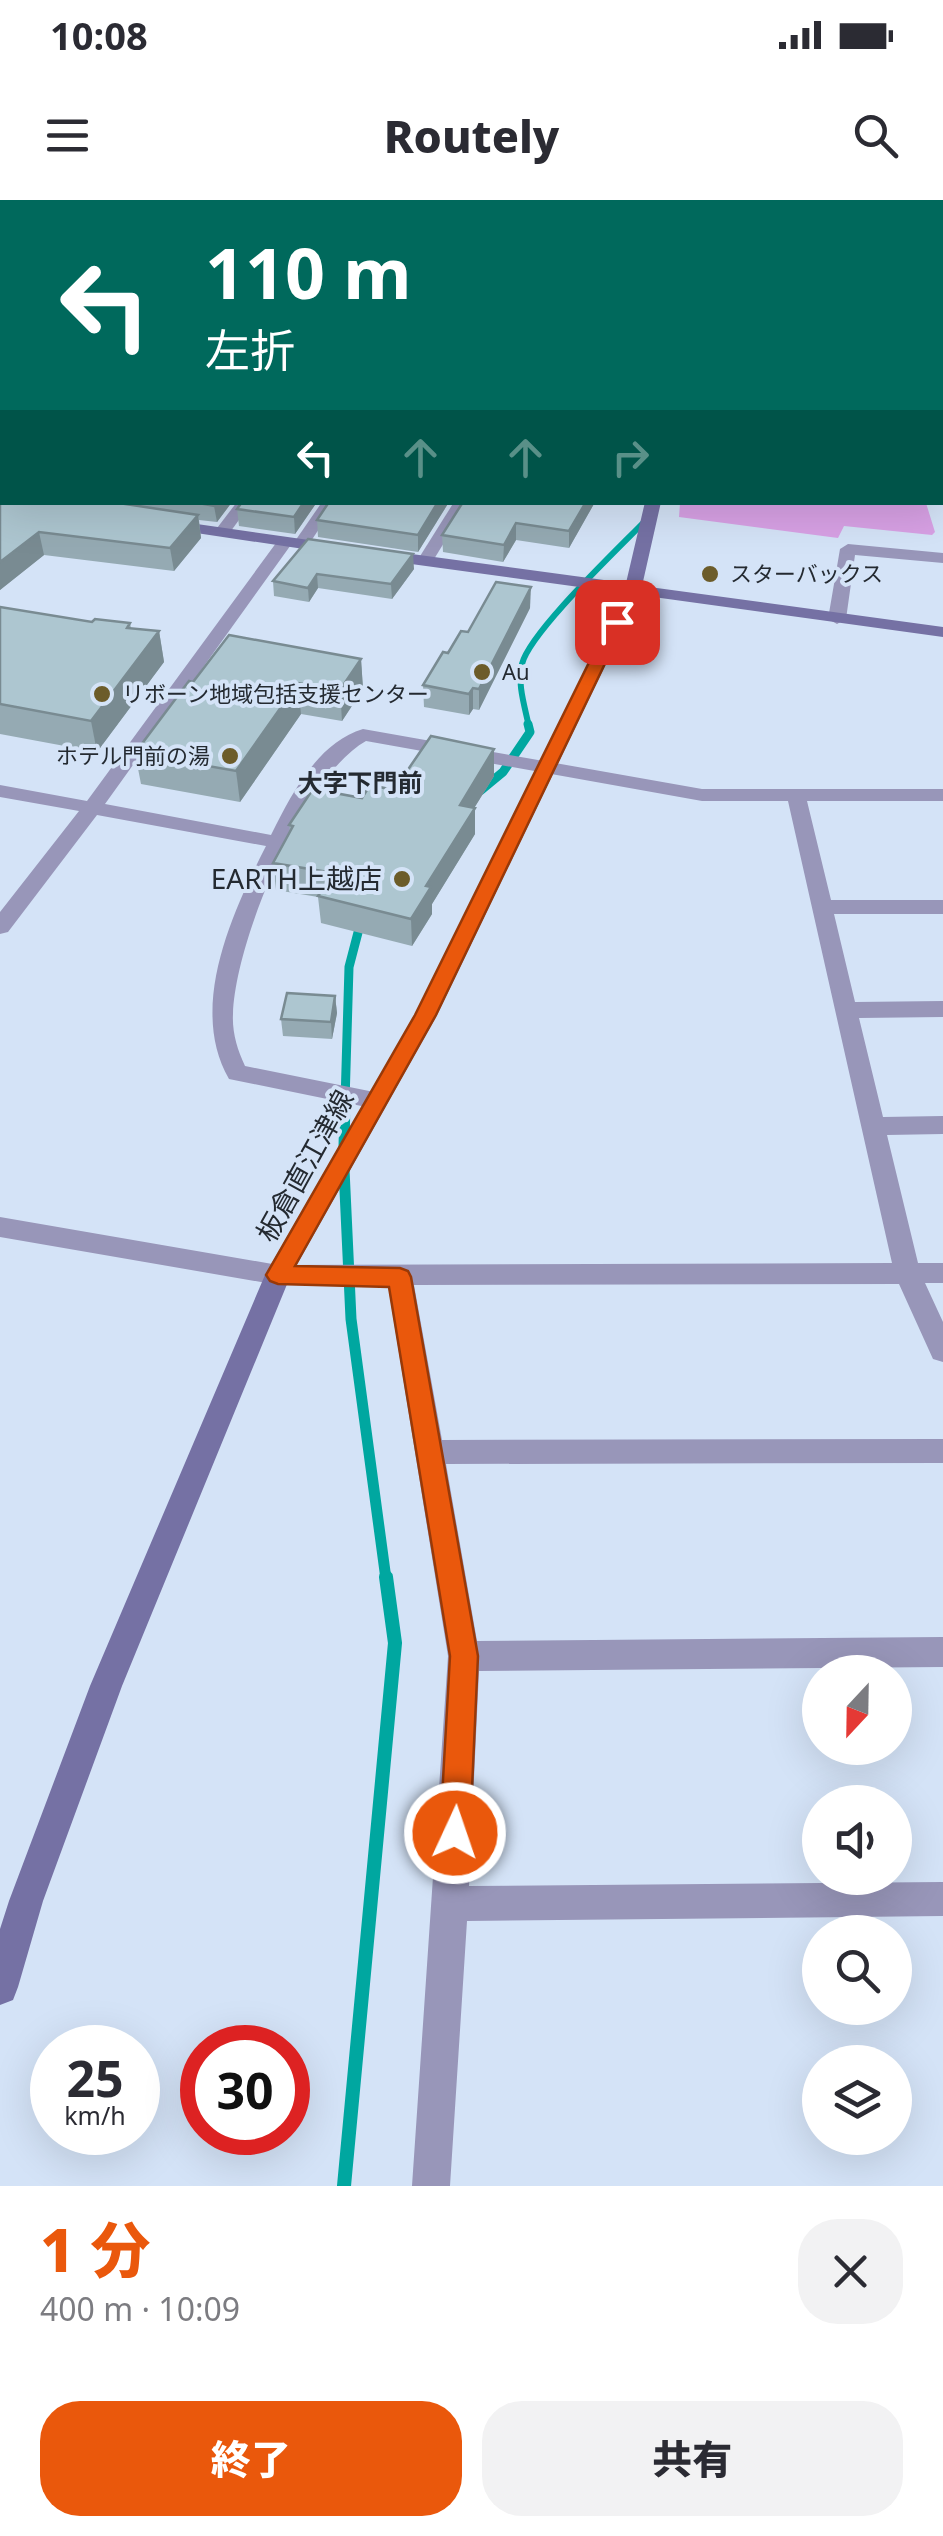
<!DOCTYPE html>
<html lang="ja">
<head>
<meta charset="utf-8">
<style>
  body { margin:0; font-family:"Noto Sans","Noto Sans JP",sans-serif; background:#f2f2f3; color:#2b2b33; height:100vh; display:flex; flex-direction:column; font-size:38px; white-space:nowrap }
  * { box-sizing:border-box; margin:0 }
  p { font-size:32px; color:#7c7c81 }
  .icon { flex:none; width:55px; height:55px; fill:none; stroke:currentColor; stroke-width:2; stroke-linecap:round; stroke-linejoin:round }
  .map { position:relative; height:1986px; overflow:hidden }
  .sheet { display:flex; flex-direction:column; background:#fff; flex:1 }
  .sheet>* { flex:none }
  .hud { position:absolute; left:0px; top:0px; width:945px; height:305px; box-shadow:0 10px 40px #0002; background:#00695c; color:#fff; overflow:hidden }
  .needle { width:65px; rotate:202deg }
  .tools { position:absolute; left:802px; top:1455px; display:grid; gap:20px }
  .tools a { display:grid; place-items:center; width:110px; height:110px; border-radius:50%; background:#fff; box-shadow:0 10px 40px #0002; font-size:50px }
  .speed { position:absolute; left:30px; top:1825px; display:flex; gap:20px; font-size:50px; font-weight:700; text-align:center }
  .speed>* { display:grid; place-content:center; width:130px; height:130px; border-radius:50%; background:#fff; box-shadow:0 10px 40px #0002; line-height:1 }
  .speed small { font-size:25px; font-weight:400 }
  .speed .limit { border:15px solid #d22; background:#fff; color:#111 }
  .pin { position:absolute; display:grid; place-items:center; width:85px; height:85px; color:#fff; margin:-42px; border-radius:20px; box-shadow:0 5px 15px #0006 }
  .me { position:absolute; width:110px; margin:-55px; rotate:3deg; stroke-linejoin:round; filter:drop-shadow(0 0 8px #0008) }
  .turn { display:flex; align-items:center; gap:35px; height:210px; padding:0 40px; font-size:45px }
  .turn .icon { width:130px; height:130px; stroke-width:2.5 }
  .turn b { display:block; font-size:70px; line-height:85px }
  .lanes { display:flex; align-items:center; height:95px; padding:0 40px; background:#0003; justify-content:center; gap:50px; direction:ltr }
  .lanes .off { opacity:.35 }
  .round { display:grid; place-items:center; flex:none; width:105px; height:105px; border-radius:40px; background:#f2f2f3 }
  .summary { display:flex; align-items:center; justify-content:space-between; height:170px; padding:0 40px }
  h1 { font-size:60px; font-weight:800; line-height:75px; color:#ea580c }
  .cta { display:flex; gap:20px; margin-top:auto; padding:20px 40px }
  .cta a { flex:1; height:115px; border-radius:40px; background:#ea580c; color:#fff; font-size:40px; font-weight:800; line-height:115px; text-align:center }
  .cta a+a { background:#f2f2f3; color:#2b2b33 }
  .status { display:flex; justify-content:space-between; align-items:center; height:70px; padding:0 50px; background:#fff; direction:ltr }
  .status svg { height:28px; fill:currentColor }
  header { display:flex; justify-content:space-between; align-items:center; height:130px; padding:0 40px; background:#fff; font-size:45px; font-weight:800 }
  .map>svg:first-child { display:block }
</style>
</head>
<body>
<div class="status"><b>10:08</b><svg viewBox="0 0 49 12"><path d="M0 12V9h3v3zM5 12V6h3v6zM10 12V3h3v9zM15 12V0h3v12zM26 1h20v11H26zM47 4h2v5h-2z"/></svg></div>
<header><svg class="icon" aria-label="menu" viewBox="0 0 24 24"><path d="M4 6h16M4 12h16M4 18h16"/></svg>Routely<svg class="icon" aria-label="search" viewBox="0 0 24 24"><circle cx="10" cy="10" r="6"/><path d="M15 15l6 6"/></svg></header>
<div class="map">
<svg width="943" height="1986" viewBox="0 0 943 1986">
  <rect width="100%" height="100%" fill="#d4e3f7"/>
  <polygon fill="#d8a1e5" points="680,303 926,303 935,332 932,335 844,326 838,338 679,317"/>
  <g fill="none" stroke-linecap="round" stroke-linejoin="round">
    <path stroke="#00a7a0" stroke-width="6" d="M529 527C525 507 517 484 522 464 530 432 619 348 646 320"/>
    <g stroke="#00a7a0" stroke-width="9">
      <polyline points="480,591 503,572 530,532 528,524"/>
      <polyline points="345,902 349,767 361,721"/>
    </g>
    <g stroke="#00a7a0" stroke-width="11">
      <polyline points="344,947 345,899"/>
      <polyline points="344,969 351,1119 386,1379"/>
    </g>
    <polyline stroke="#00a7a0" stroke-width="14" points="344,1986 395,1443 386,1377"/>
    <g fill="#9896b9" fill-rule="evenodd">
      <polygon points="876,0 888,0 889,2 878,2"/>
      <polygon points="237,302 252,302 228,335 216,335 214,332"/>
      <polygon points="322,302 337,302 307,347 295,347 293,344"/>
      <polygon points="454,302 469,302 431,364 419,364 417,361"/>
      <path d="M285 337 293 342 105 604 271 635C291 595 317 543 363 529L702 589H943V601H807L831 700H943V714H834L855 802 943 801V817L859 818 883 917 943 916V934L887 935 918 1063H943V1083H925L943 1122V1162L933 1159 899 1084 414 1085 442 1240 943 1239V1263L446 1264 477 1441 943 1437V1467L479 1471 469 1686 943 1682V1716L467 1721 450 1986H412L448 1456 388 1085H278L0 1037V1017L278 1065 892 1063 788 601H702L366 541C303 576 235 742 233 814 232 832 237 849 245 866L384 894 388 900 376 909 229 879C188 808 232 713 266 646L97 615 8 732 0 734V712L79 611 0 597V585L87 601 279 339Z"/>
      <polygon points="848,344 943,353 943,363 855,355 846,419 837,424 828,419 840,349"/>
    </g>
    <g fill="#7571a4" fill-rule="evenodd">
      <polygon points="636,0 648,0 649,2 638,2"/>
      <polygon points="0,96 2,97 2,105 0,104"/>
      <rect x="942" y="125" width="1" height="8"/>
      <polygon points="645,302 661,302 642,386 943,427 943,437 639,395 437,815 290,1077 122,1486 43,1701 18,1787 13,1800 0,1805 0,1729 9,1701 90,1486 265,1075 415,815 623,393 382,360 374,355 382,350 626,383"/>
      <polygon points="169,320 337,344 345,349 337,354 163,328 163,322"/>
    </g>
  </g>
  <g fill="#95aab3">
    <rect x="400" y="0" width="198" height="2"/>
    <polygon points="0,22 2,22 2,75 0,74"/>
    <polygon points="0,300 2,302 123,302 121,304 140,306 139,302 232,302 217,322 199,320 201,338 174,371 44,355 0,390"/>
    <polygon points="317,302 295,334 239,326 237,309"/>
    <polygon points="449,302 418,352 318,337 317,320"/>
    <polygon points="595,302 569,348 516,340 503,362 443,352 442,335"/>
    <polygon points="308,339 414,369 392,399 318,388 309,402 274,396 273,381"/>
    <polygon points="0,407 92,422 130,423 131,428 159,431 164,462 97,552 0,534"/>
    <polygon points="530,408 479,510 473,509 469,515 424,507 423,485 448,453 468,432"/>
    <polygon points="361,459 363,489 342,521 301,514 240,602 141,584 135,553 193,482"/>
    <polygon points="494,549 494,576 474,608 475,634 432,704 432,714 412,746 321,723 318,697 276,690 273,663 290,632 289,625 362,598 394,590"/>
    <polygon points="335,796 337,813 332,839 283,836 281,819"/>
  </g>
  <g fill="#798b92">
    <polygon points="217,302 232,302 217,322 214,306"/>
    <polygon points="304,302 317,302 295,334 294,317"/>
    <polygon points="438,302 449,302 418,352 418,335"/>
    <polygon points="586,302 595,302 569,348 569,331"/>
    <polygon points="198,315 201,338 174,371 170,348"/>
    <polygon points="516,323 516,340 503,362 504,345"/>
    <polygon points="39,332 44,355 0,390 0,362"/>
    <polygon points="413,354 414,369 392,399 391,384"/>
    <polygon points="317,374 318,388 309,402 308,388"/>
    <polygon points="531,387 530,408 479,510 479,489"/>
    <polygon points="159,431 164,462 97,552 91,521"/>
    <polygon points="361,459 363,489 342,521 340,490"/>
    <polygon points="298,483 301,514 240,602 236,571"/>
    <polygon points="473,488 473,509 469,515 469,494"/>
    <polygon points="494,549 494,576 460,631 460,605"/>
    <polygon points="475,608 475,634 432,704 432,714 412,746 411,719 426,686"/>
    <polygon points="335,796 337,813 332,839 331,822"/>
  </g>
  <g fill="#adc6d0" stroke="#798b92" stroke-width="2.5">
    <polygon points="409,0 556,0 556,2 408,2"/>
    <polygon points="682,0 714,0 714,2 683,2"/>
    <polygon points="0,22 2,22 2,55 0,54"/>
    <polygon points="2,298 2,302 112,302 198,315 170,348 39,332 0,362 0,300"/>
    <polygon points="193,302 217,302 214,306"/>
    <polygon points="242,302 304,302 294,317 237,309"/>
    <polygon points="329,302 438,302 418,335 317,320"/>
    <polygon points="463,302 586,302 569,331 516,323 504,345 442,335"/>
    <polygon points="308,339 413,354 391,384 317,374 308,388 273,381"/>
    <polygon points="496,382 531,387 479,489 473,488 469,494 423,485 443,452 448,453 461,431 468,432"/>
    <polygon points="0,407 92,422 95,419 130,423 127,428 159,431 91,521 0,504"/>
    <polygon points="229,435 361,459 340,490 298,483 236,571 135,553 189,481 193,482"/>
    <polygon points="431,536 494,549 460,605 475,608 426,686 431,687 411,719 318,696 334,673 273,663 293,626 289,625 313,589 362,598 370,585 394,590"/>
    <polygon points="287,793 335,796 331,822 281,819"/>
  </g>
  <polygon fill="#ea580c" stroke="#983908" stroke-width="2.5" points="617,418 625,422 436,815 295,1066 400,1068 408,1071 411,1077 478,1456 470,1633 466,1644 455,1648 444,1644 440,1633 450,1456 389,1087 278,1084 270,1081 266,1075 415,815 609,422"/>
  <g fill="#6c5c2a" stroke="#d4e3f7" stroke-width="4">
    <circle cx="710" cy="374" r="10"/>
    <circle cx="482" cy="472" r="10"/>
    <circle cx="102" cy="494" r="10"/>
    <circle cx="230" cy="556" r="10"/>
    <circle cx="402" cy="679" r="10"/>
  </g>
  <g text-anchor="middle" stroke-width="8" stroke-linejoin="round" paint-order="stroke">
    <g font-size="22" fill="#242a31" stroke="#d4e3f7" text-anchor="start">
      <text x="730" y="382">スターバックス</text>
      <text x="502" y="480">Au</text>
      <text x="122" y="502">リボーン地域包括支援センター</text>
      <text x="210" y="564" text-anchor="end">ホテル門前の湯</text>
    </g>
    <g font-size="25" font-weight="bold" fill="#242a31" stroke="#d4e3f7">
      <text x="360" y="592">大字下門前</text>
    </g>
    <g font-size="28" fill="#242a31" stroke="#d4e3f7" text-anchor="end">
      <text x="382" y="689">EARTH上越店</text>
    </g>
    <g font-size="28" fill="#242a31" stroke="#d4e3f7">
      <text transform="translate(305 966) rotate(-61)" y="10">板倉直江津線</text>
    </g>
  </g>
</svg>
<div class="tools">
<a><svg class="needle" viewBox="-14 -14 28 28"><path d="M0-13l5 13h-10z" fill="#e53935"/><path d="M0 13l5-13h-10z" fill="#7c7c81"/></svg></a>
<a><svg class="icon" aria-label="sound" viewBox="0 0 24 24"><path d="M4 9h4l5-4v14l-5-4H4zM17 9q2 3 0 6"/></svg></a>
<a><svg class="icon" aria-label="search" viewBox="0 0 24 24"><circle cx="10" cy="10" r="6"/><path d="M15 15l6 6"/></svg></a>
<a><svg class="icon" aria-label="layers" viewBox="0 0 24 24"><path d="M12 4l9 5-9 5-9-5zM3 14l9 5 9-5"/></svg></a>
</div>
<div class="speed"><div>25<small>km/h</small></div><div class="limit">30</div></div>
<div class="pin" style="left:617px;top:422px;background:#d93025"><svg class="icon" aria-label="arrive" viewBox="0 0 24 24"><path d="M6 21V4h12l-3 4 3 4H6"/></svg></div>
<svg class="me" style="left:455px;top:1633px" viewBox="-20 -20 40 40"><circle r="17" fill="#ea580c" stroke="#fff" stroke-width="3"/><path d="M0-11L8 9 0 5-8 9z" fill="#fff"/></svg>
<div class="hud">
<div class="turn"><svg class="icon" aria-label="left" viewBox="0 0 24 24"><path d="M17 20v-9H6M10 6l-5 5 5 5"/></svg><div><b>110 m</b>左折</div></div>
<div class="lanes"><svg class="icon" aria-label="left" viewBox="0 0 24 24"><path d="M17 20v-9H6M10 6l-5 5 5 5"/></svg><svg class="icon off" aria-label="ahead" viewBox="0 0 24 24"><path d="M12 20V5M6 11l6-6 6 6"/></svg><svg class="icon off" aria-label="ahead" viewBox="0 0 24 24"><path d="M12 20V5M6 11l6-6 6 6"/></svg><svg class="icon off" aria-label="right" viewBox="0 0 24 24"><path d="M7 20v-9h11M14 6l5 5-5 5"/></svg></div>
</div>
</div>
<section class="sheet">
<div class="summary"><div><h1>1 分</h1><p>400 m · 10:09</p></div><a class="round"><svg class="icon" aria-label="close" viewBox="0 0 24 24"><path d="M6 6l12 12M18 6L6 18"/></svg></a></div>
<div class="cta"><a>終了</a><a>共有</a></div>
</section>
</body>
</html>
